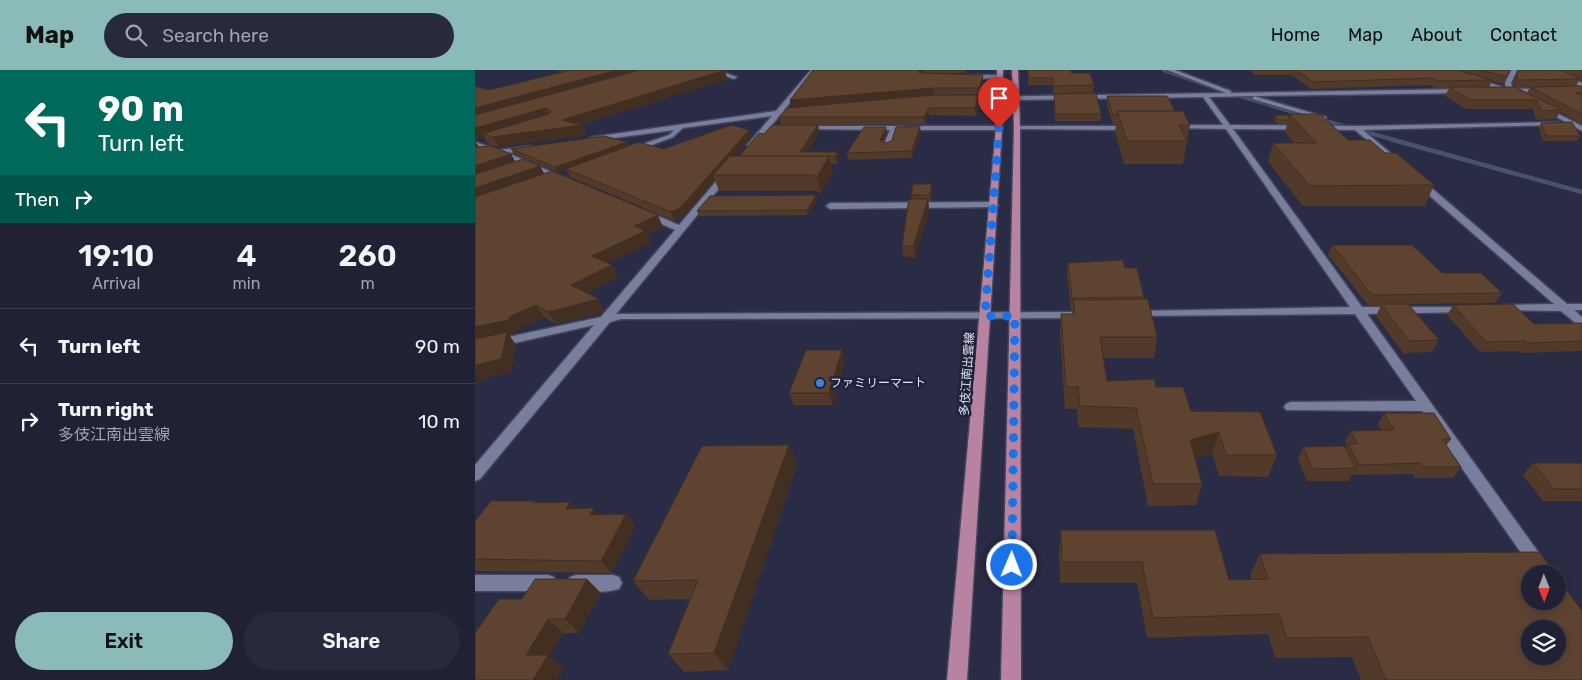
<!DOCTYPE html>
<html lang="en">
<head>
<meta charset="utf-8">
<style>
  body { margin:0; font-family:Rubik,"Noto Sans JP",sans-serif; background:#28293c; color:#f1f3f6; height:100vh; display:flex; flex-direction:column; font-size:19px; white-space:nowrap }
  * { box-sizing:border-box; margin:0 }
  p { font-size:16px; color:#a2a3ac }
  .icon { flex:none; width:28px; height:28px; fill:none; stroke:currentColor; stroke-width:2; stroke-linecap:round; stroke-linejoin:round }
  .map { position:relative; flex:1; overflow:hidden }
  .sheet { display:flex; flex-direction:column; background:#202134; width:475px }
  .sheet>* { flex:none }
  .guide { background:#00695c; color:#fff; overflow:hidden }
  .needle { width:32px; rotate:179deg }
  .fabs { position:absolute; left:1046px; top:495px; display:grid; gap:10px }
  .fabs a { display:grid; place-items:center; width:45px; height:45px; border-radius:50%; background:#202134; box-shadow:0 2px 12px #0003,0 0 0 1px #3d3e4f; font-size:25px }
  .pin { position:absolute; display:grid; place-items:center; width:42px; height:42px; color:#fff; margin:-51px -21px; border-radius:50% 50% 50% 0; rotate:-45deg; box-shadow:0 0 5px #0007 }
  .pin .icon { rotate:45deg }
  .me { position:absolute; width:55px; margin:-28px; rotate:1deg; stroke-linejoin:round; filter:drop-shadow(0 0 4px #0008) }
  .turn { display:flex; align-items:center; gap:18px; height:105px; padding:0 15px; font-size:22px }
  .turn .icon { width:65px; height:65px; stroke-width:2.5 }
  .turn b { display:block; font-size:35px; line-height:42px }
  .then { display:flex; align-items:center; height:48px; padding:0 15px; background:#0003; gap:10px; font-size:19px }
  .eta { display:flex; justify-content:space-evenly; align-items:center; height:85px; text-align:center }
  .eta b { font-size:30px; font-weight:600; line-height:35px }
  .action { display:flex; gap:10px; margin-top:auto; padding:10px 15px }
  .action a { flex:1; height:58px; border-radius:30px; background:#8bbbb9; color:#111; font-size:20px; font-weight:600; line-height:58px; text-align:center }
  .action a+a { background:#28293c; color:#f1f3f6 }
  ul { padding:0; list-style:none }
  li { display:flex; align-items:center; gap:15px; height:75px; padding:0 15px; border-top:1px solid #3d3e4f }
  li div { flex:1 }
  li b { display:block; font-size:19px }
  li em { font-style:normal }
  header { display:flex; align-items:center; gap:30px; box-sizing:border-box; height:70px; padding:0 25px; background:#8bbbb9; color:#111 }
  header strong { font-size:24px }
  nav { display:flex; gap:28px; margin-inline-start:auto; font-size:18px }
  .search { width:350px; height:45px; background:#28293c; display:flex; align-items:center; gap:12px; box-sizing:border-box; padding:0 18px; border-radius:28px; color:#a2a3ac; font-size:19px }
  main { display:flex; flex:1; min-height:0 }
  .map>svg:first-child { display:block }
</style>
</head>
<body>
<header>
<strong>Map</strong>
<div class="search"><svg class="icon" aria-label="search" viewBox="0 0 24 24"><circle cx="10" cy="10" r="6"/><path d="M15 15l6 6"/></svg>Search here</div>
<nav><a>Home</a><a>Map</a><a>About</a><a>Contact</a></nav>
</header>
<main>
<section class="sheet">
<div class="guide">
<div class="turn"><svg class="icon" aria-label="left" viewBox="0 0 24 24"><path d="M17 20v-9H6M10 6l-5 5 5 5"/></svg><div><b>90 m</b>Turn left</div></div>
<div class="then">Then<svg class="icon" aria-label="right" viewBox="0 0 24 24"><path d="M7 20v-9h11M14 6l5 5-5 5"/></svg></div>
</div>
<div class="eta">
<div><b>19:10</b><p>Arrival</p></div>
<div><b>4</b><p>min</p></div>
<div><b>260</b><p>m</p></div>
</div>
<ul>
<li><svg class="icon" aria-label="left" viewBox="0 0 24 24"><path d="M17 20v-9H6M10 6l-5 5 5 5"/></svg><div><b>Turn left</b></div><em>90 m</em></li>
<li><svg class="icon" aria-label="right" viewBox="0 0 24 24"><path d="M7 20v-9h11M14 6l5 5-5 5"/></svg><div><b>Turn right</b><p>多伎江南出雲線</p></div><em>10 m</em></li>
</ul>
<div class="action"><a>Exit</a><a>Share</a></div>
</section>
<div class="map">
<svg width="1107" height="610" viewBox="0 0 1107 610">
  <rect width="100%" height="100%" fill="#2a2c46"/>
  <g fill="none" stroke-linecap="round" stroke-linejoin="round">
    <g stroke="#485170" stroke-width="4">
      <polyline points="689,0 743,19"/>
      <polyline points="755,23 831,46"/>
      <polyline points="847,50 920,70"/>
    </g>
    <polyline stroke="#485170" stroke-width="4.5" points="915,69 1107,122"/>
    <defs>
      <g id="minor">
        <polygon points="232,0 241,0 262,7 259,9"/>
        <polygon points="336,0 342,0 309,40 325,38 327,39 327,41 305,45 279,77 272,75 297,46 208,58 198,67 156,83 153,83 153,79 194,65 199,60 117,71 113,69 117,67 301,41"/>
        <polygon points="692,0 700,0 756,21 756,23 990,19 993,21 990,23 779,26 851,47 851,49 849,50 777,29 779,26 734,27 755,55 882,56 1084,52 1085,53 1082,55 888,60 925,91 926,93 922,95 880,60 758,59 887,237 996,237 997,239 996,241 992,242 892,244 1079,504 1061,504 947,341 811,340 809,337 811,334 816,332 941,331 880,244 656,246 654,244 660,241 875,237 751,59 697,58 697,56 699,55 748,55 728,27 487,31 484,29 487,27 751,23"/>
        <polygon points="1036,0 1042,0 1036,13 1038,19 1070,18 1073,20 1070,22 1030,23 995,10 998,8 1031,18 1030,13"/>
        <polygon points="1070,0 1078,0 1107,13 1107,17"/>
        <polygon points="492,5 524,5 527,7 524,9 490,8"/>
        <polygon points="1074,41 1078,41 1107,56 1107,61 1074,43"/>
        <polygon points="328,56 524,56 527,58 524,60 422,60 416,76 412,78 408,76 415,60 326,59 326,57"/>
        <polygon points="542,56 657,56 660,58 657,60 540,59 540,57"/>
        <polygon points="0,72 24,80 56,76 56,80 33,83 93,109 86,111 23,84 0,87 0,83 14,81 0,76"/>
        <polygon points="249,102 256,104 141,244 602,242 608,245 602,248 146,249 135,252 5,409 0,411 0,395 119,255 0,282 0,274 126,247 200,160 166,145 166,141 172,141 204,155"/>
        <polygon points="940,109 946,109 1092,234 1107,234 1107,240 1099,240 1107,247 1107,256 1103,255 1086,241 1023,240 1022,238 1023,236 1027,235 1079,234 940,113"/>
        <polygon points="519,132 523,135 522,137 355,139 351,136 355,133"/>
        <polygon points="0,505 73,505 79,507 82,513 79,519 73,521 0,521"/>
        <path d="M101 505H138L144 507 147 513 144 519C131 523 108 523 95 519L92 513 95 507Z"/>
      </g>
      <g id="major">
        <polygon points="522,0 528,0 527,58 492,610 472,610 521,58"/>
        <polygon points="537,0 543,0 545,58 546,610 526,610 539,58"/>
      </g>
    </defs>
    <use href="#minor" stroke="#44465c" stroke-width="3"/>
    <use href="#major" stroke="#44465c" stroke-width="3"/>
    <use href="#minor" fill="#7a7e9d" fill-rule="evenodd"/>
    <use href="#major" fill="#b883a0" fill-rule="evenodd"/>
  </g>
  <g fill="#513a29" fill-rule="evenodd">
    <polygon points="83,0 249,0 252,9 106,55 108,55 112,65 24,77 13,74 9,67 0,69 0,16 14,20 85,3"/>
    <polygon points="338,0 490,0 490,3 448,3 508,12 505,24 460,25 316,37 315,30"/>
    <polygon points="553,0 596,3 619,15 618,23 578,24 578,15 553,15"/>
    <path d="M775 0H1035L1028 14 1017 11 1014 17H1039L1038 13 1044 1 1043 0H1107V11L1104 10 1101 16H1107V54L1085 42 1081 49 1061 50 1058 39H991L970 26 974 18H959L955 15 836 19 817 5H780ZM1098 16 1055 17 1052 23 1041 17Z"/>
    <polygon points="579,24 626,44 626,51 580,51"/>
    <polygon points="503,25 504,32 501,46 454,45 450,54 343,55 344,63 332,82 363,82 364,90 362,94 356,94 358,102 346,124 342,121 244,121 240,110 208,147 200,151 95,107 91,99 83,102 39,84 36,79 154,76 188,79 276,68 260,86 264,86 289,64 306,55 304,47"/>
    <polygon points="632,26 700,41 715,55 708,94 649,94 640,62 641,54 638,54 632,35"/>
    <polygon points="815,44 873,70 910,83 959,115 950,136 828,136 793,92 798,73 819,73 810,62 812,54 803,54 799,50 800,45 814,45"/>
    <polygon points="1066,53 1105,66 1102,71 1068,71 1064,58"/>
    <polygon points="412,63 408,72 412,73 446,63 437,88 373,90 372,83"/>
    <polygon points="4,77 36,84 40,92 65,96 69,104 188,157 172,165 176,173 133,193 137,195 143,207 111,223 122,228 129,241 127,243 81,254 69,247 43,260 43,263 34,265 41,275 36,302 5,310 4,313"/>
    <polygon points="457,114 457,119 456,131 453,131 454,140 440,188 428,186 427,175 437,129 436,125"/>
    <polygon points="342,130 333,145 224,146 222,141"/>
    <polygon points="857,175 967,203 1027,223 1021,233 933,234 964,270 957,282 928,283 901,246 906,235 893,235 853,185"/>
    <polygon points="593,193 650,198 669,227 669,229 682,267 679,288 628,288 632,311 681,317 716,341 802,385 793,407 744,406 737,384 720,388 727,414 721,435 673,436 658,359 603,357 602,339 590,339 585,265 586,244 597,244 598,240 596,240 592,204"/>
    <polygon points="978,235 1059,254 1107,253 1107,281 1045,283 1043,281 1005,282 972,245"/>
    <polygon points="370,292 357,335 319,335 314,323"/>
    <polygon points="909,343 976,369 971,376 986,397 978,408 940,408 938,404 878,405 877,404 874,411 832,411 823,389 828,377 870,379 872,376 870,372 875,361 907,361 903,354"/>
    <polygon points="314,375 322,395 253,600 209,602 193,584 215,529 174,530 158,511"/>
    <polygon points="1058,393 1107,393 1107,431 1068,431 1048,405"/>
    <polygon points="60,431 62,433 101,439 123,445 151,444 160,456 136,503 0,501 0,451"/>
    <polygon points="586,460 754,510 776,509 775,505 785,484 1107,610 886,610 877,587 800,588 793,564 672,568 662,513 585,513 584,482"/>
    <polygon points="126,523 104,563 88,563 74,586 89,598 82,610 47,529"/>
  </g>
  <g fill="#422f22">
    <polygon points="142,0 176,0 0,49 0,38"/>
    <polygon points="250,0 252,9 103,56 108,55 112,65 24,77 18,67 87,50"/>
    <polygon points="445,0 448,0 448,3 444,8 443,2"/>
    <polygon points="508,5 508,12 505,24 505,18"/>
    <polygon points="459,18 460,25 316,37 315,30"/>
    <polygon points="503,25 504,32 501,46 500,38"/>
    <polygon points="71,38 75,47 7,64 9,67 0,69 0,58"/>
    <polygon points="454,38 454,45 450,54 449,47"/>
    <polygon points="343,55 344,63 330,86 325,82"/>
    <polygon points="445,56 446,63 437,88 437,81"/>
    <polygon points="411,57 412,63 406,77 405,70"/>
    <polygon points="274,60 276,68 244,105 238,105 240,110 208,147 200,151 196,142"/>
    <polygon points="0,71 6,80 0,81"/>
    <polygon points="152,72 154,77 83,102 80,97"/>
    <polygon points="363,82 364,90 362,94 360,86"/>
    <polygon points="36,84 42,95 0,109 0,96"/>
    <polygon points="354,86 358,102 346,124 342,107"/>
    <polygon points="65,96 71,107 0,132 0,118"/>
    <polygon points="457,114 457,119 456,131 455,125"/>
    <polygon points="341,125 342,130 333,145 332,140"/>
    <polygon points="453,129 454,140 440,188 438,177"/>
    <polygon points="183,145 188,157 172,165 176,173 124,198 117,186 159,156"/>
    <polygon points="137,195 143,207 103,227 96,215"/>
    <polygon points="122,228 129,241 127,243 81,254 73,242"/>
    <polygon points="61,235 69,247 43,260 43,263 34,265 41,275 36,302 5,310 4,313 0,314 0,257 34,247"/>
    <polygon points="367,280 370,292 357,335 354,323"/>
    <polygon points="744,362 737,384 710,391 715,370"/>
    <polygon points="314,375 322,395 253,600 239,583"/>
    <polygon points="95,432 105,444 91,439"/>
    <polygon points="118,438 128,450 115,445"/>
    <polygon points="151,444 160,456 136,503 126,491"/>
    <polygon points="112,509 126,523 104,563 90,549"/>
    <polygon points="73,549 88,563 74,586 89,598 82,610 58,610 51,585"/>
  </g>
  <g fill="#5e4330" stroke="#422f22" fill-rule="evenodd">
    <polygon points="96,0 142,0 0,38 0,16 14,20"/>
    <polygon points="165,0 250,0 87,50 108,55 18,67 7,64 74,44 76,41 71,38 0,58 0,45"/>
    <polygon points="338,0 445,0 443,2 445,3 508,5 505,18 459,18 315,30"/>
    <polygon points="553,0 596,0 596,3 615,3 619,15 578,16 578,8 553,8"/>
    <polygon points="822,0 982,0 1017,10 962,11 958,8 838,12"/>
    <polygon points="1006,0 1035,0 1032,7"/>
    <polygon points="1044,0 1086,0 1105,9 1043,10 1042,6"/>
    <polygon points="1107,16 1107,23 1100,23 1107,25 1107,44 1055,17"/>
    <polygon points="974,17 1040,17 1086,40 1066,41 1062,30 995,30"/>
    <polygon points="621,23 626,44 580,44 579,24"/>
    <polygon points="459,25 503,25 500,38 454,38 449,47 304,47 312,38"/>
    <polygon points="632,26 692,26 700,41 642,41 642,45 638,45"/>
    <polygon points="642,41 708,41 715,55 704,55 712,71 652,71"/>
    <polygon points="815,44 845,44 873,70 895,70 910,83 921,83 959,115 835,116 798,73 841,73"/>
    <polygon points="800,45 814,45 813,50 804,50"/>
    <polygon points="1097,52 1105,66 1071,66 1066,53"/>
    <polygon points="257,55 274,60 205,138 196,142 91,99 164,72 188,79"/>
    <polygon points="297,55 343,55 325,82 363,82 360,86 264,86 284,63 289,64"/>
    <polygon points="445,56 437,81 372,83 389,57 411,57 405,70 412,73 417,70 421,57"/>
    <polygon points="129,66 152,72 80,97 36,79"/>
    <polygon points="16,76 36,84 0,96 0,77"/>
    <polygon points="255,86 354,86 342,107 338,105 238,105"/>
    <polygon points="48,89 65,96 0,118 0,104"/>
    <polygon points="77,101 183,145 159,156 170,161 117,186 137,195 96,215 122,228 120,230 73,242 61,235 34,247 34,250 0,257 0,127"/>
    <polygon points="438,114 457,114 455,125 436,125"/>
    <polygon points="341,125 332,140 222,141 235,126"/>
    <polygon points="434,129 453,129 438,177 427,175"/>
    <polygon points="857,175 937,175 967,203 1006,203 1027,223 897,225"/>
    <polygon points="648,190 650,198 662,198 669,227 597,228 593,193"/>
    <polygon points="673,229 682,267 625,267 632,311 679,309 681,317 708,317 716,341 785,342 802,385 751,385 744,362 715,370 727,414 678,414 661,338 605,336 603,317 591,317 586,244 600,244 598,230"/>
    <polygon points="906,234 933,234 964,270 934,271"/>
    <polygon points="1038,234 1059,254 1107,253 1107,271 1052,273 1050,271 1011,272 978,235"/>
    <polygon points="32,262 26,289 0,295 0,269"/>
    <polygon points="331,280 367,280 354,323 314,323"/>
    <polygon points="909,343 959,343 976,369 967,369 986,397 947,397 945,393 884,395 873,374 883,374 875,361 919,360"/>
    <polygon points="314,375 239,583 193,584 223,510 158,511 227,376"/>
    <polygon points="869,376 881,398 838,399 828,377"/>
    <polygon points="1058,393 1107,393 1107,419 1079,419"/>
    <polygon points="16,431 60,431 58,433 95,432 91,439 118,438 115,445 151,444 126,491 0,489 0,451"/>
    <path d="M586 460H740L754 510 793 509 785 484 1064 482 1080 504H1055V531H1082V507L1107 541V610H911L893 567 812 568 804 544 678 548 667 492H587ZM1055 559H1082V586H1055Z"/>
    <polygon points="60,509 112,509 90,549 73,549 51,585 73,585 58,610 0,610 0,563 24,529 47,529"/>
  </g>
  <g fill="none" stroke-linecap="round" stroke-linejoin="round">
    <polyline stroke="#1a73e8" stroke-width="9" stroke-dasharray="0 16.2" points="524,58 510,246 540,246 537,495"/>
  </g>
  <circle fill="#3f7fe0" stroke="#20223c" stroke-width="2" cx="345" cy="313" r="5"/>
  <g text-anchor="middle" stroke-width="5" stroke-linejoin="round" paint-order="stroke">
    <g font-size="12" fill="#e1e3f5" stroke="#20223c">
      <text transform="translate(492 304) rotate(-86)" y="4">多伎江南出雲線</text>
    </g>
    <g font-size="12" fill="#e1e3f5" stroke="#20223c" text-anchor="start">
      <text x="355" y="317">ファミリーマート</text>
    </g>
  </g>
</svg>
<div class="fabs">
<a><svg class="needle" viewBox="-14 -14 28 28"><path d="M0-13l5 13h-10z" fill="#e53935"/><path d="M0 13l5-13h-10z" fill="#a2a3ac"/></svg></a>
<a><svg class="icon" aria-label="layers" viewBox="0 0 24 24"><path d="M12 4l9 5-9 5-9-5zM3 14l9 5 9-5"/></svg></a>
</div>
<div class="pin" style="left:524px;top:58px;background:#d93025"><svg class="icon" aria-label="arrive" viewBox="0 0 24 24"><path d="M6 21V4h12l-3 4 3 4H6"/></svg></div>
<svg class="me" style="left:537px;top:495px" viewBox="-20 -20 40 40"><circle r="17" fill="#1a73e8" stroke="#fff" stroke-width="3"/><path d="M0-11L8 9 0 5-8 9z" fill="#fff"/></svg>
</div>
</main>
</body>
</html>
